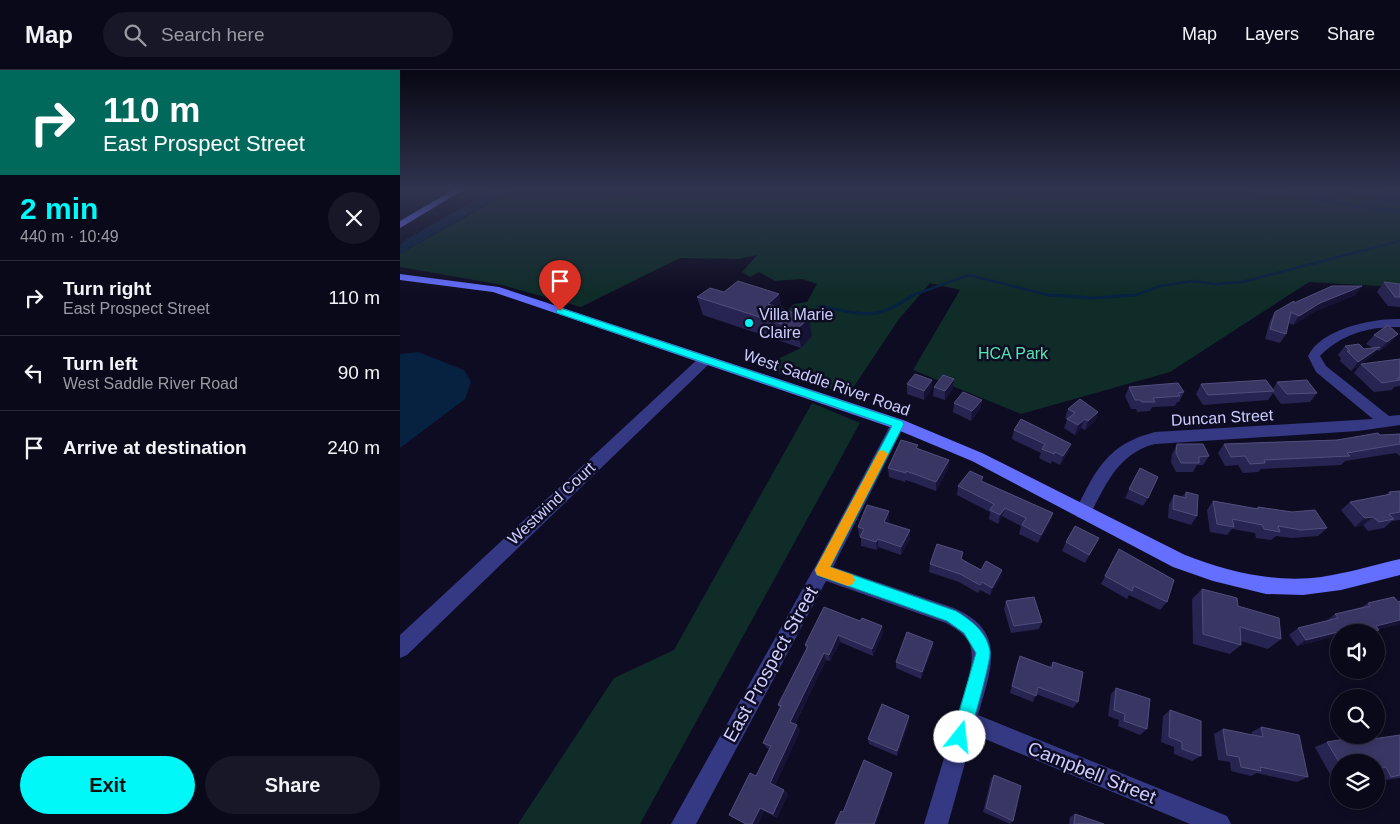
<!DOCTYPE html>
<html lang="en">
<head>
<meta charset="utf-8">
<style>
  body { margin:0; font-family:Helvetica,sans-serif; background:#181727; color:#f1f3f6; height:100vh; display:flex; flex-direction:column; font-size:19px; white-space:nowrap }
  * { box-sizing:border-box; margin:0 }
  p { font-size:16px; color:#999aa2 }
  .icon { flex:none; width:28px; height:28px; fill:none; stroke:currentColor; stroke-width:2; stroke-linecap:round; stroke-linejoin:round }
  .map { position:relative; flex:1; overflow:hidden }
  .drawer { display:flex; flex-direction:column; background:#0a091a; width:400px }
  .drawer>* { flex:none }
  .banner { background:#00695c; color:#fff; overflow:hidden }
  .buttons { position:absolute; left:930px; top:554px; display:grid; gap:10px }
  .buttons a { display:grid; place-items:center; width:55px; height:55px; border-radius:50%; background:#0a091a; box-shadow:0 2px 8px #0003,0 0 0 1px #2a2a39; font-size:25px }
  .pin { position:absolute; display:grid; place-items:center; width:42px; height:42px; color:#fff; margin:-51px -21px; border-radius:50% 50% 50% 0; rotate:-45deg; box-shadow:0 0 5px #0007 }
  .pin .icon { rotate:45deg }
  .me { position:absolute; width:55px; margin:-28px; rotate:16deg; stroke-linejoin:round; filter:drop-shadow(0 0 4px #0008) }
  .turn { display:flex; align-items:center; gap:18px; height:105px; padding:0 20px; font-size:22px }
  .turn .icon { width:65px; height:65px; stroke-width:2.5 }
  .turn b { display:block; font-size:35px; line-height:42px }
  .round { display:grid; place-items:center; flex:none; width:52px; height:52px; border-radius:26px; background:#181727 }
  .overview { display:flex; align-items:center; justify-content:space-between; height:85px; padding:0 20px }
  h1 { font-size:30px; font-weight:700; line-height:38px; color:#00f8f8 }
  .primary-button { display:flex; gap:10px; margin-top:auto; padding:10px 20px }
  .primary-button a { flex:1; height:58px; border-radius:30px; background:#00f8f8; color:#111; font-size:20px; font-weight:700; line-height:58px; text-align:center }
  .primary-button a+a { background:#181727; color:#f1f3f6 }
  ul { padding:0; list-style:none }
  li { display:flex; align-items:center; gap:15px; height:75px; padding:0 20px; border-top:1px solid #2a2a39 }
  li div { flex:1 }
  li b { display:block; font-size:19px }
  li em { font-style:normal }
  header { display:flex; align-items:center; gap:30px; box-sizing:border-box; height:70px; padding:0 25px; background:#0a091a; border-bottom:1px solid #2a2a39 }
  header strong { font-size:24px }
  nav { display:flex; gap:28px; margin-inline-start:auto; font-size:18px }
  .search { width:350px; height:45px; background:#181727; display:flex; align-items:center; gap:12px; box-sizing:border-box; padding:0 18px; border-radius:28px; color:#999aa2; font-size:19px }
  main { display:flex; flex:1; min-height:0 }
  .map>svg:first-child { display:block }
</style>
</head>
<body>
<header>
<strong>Map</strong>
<div class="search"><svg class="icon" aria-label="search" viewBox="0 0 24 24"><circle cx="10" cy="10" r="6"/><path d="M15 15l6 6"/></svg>Search here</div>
<nav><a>Map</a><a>Layers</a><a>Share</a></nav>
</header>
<main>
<section class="drawer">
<div class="banner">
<div class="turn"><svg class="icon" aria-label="right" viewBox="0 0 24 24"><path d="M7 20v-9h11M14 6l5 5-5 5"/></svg><div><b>110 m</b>East Prospect Street</div></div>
</div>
<div class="overview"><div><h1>2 min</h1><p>440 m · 10:49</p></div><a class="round"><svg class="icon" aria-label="close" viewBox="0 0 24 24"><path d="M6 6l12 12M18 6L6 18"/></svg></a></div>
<ul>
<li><svg class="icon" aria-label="right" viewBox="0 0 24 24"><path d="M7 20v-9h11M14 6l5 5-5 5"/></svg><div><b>Turn right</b><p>East Prospect Street</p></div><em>110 m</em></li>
<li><svg class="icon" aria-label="left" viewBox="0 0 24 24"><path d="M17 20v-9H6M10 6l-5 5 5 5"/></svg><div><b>Turn left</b><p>West Saddle River Road</p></div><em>90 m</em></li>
<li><svg class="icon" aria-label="arrive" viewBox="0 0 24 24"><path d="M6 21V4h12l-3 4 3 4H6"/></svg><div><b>Arrive at destination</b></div><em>240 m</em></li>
</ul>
<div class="primary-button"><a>Exit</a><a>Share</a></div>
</section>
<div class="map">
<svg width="1000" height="754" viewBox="0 0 1000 754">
  <rect width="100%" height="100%" fill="#0e0c22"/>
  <g fill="#0f2c28">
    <polygon points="113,120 205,120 221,125 263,120 1000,120 1000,217 909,212 770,302 621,344 513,300 560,220 530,213 499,249 449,324 373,302 369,293 401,278 411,266 386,242 394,234 407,232 417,214 402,209 375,211 359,202 350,207 342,202 357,185 339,189 280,188 181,237 102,215 0,197 0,184"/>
    <polygon points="412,333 460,353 240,754 118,754 214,608 274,580"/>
  </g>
  <g fill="#072140">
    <polygon points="93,120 110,120 0,184 0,175 7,169"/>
    <polygon points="837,120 880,120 969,137 1000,139 1000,143 973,141 913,130"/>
    <polygon points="18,282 64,300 71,312 65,329 0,378 0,284"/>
  </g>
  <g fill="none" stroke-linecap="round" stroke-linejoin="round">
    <g stroke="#072140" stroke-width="2.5">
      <polyline points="511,226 569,205 648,225 670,226"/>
      <polyline points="716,226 736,225 760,216 793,211 816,214 842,212 1000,171"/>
    </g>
    <g stroke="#072140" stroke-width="3">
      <polyline points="651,225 694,228 733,225"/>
      <path d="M418 236C461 243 475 253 513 225"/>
    </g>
    <polygon fill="#072140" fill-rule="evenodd" points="956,120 977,120 1000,127 1000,136 958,123"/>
    <g fill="#353983" fill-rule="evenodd">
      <path d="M1000 249V257C971 256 941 264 920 286L926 296 989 346 1000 345V355L958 361 755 374C718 383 705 416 689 447L683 449 677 447 675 442C695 401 707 374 755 362L973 349 916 302 908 286C921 259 972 248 1000 249Z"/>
      <polygon points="305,286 311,290 310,293 7,585 0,588 0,565 300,287"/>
      <path d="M498 349 503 350 505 354 433 497 551 537C609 560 591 598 578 645L827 746 831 754H790L573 664 548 754H524L569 606C575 578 573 568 546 553L426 511 296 754H271L416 495 491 354 493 350Z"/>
    </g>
    <g fill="#646fff" fill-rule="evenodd">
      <polygon points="53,120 63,120 0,158 0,151"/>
      <path d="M0 204 99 217 503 350 582 383 785 485C829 502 874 513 921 507 948 503 974 495 1000 489V505L941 520 903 525 866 524 813 511 773 497 572 391 493 358 93 222 0 210Z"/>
    </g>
  </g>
  <g fill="#282451">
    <polygon points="984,212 1000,214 1000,237 988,236 977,222"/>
    <polygon points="962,216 955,225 914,242 893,255 889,253 886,264 880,273 865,269 870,251 875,242"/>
    <polygon points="324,222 409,248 412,266 401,278 303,245 297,227"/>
    <polygon points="974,265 991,273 979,281 977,280 972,286 951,301 940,291 941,288 938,285 945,276 964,279 973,278 966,274"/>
    <polygon points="1000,289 1000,316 994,317 992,320 974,322 954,303 961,294"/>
    <polygon points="532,310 531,320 524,330 507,324 507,314"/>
    <polygon points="877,312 917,323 910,332 881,334 873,323 868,330 803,335 796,324 801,314 873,319"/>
    <polygon points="534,317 553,318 545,330 533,326"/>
    <polygon points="729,317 784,322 779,332 777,332 775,336 752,337 750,341 737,342 736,339 731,339 725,326"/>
    <polygon points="582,330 580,339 571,351 553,342 554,333"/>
    <polygon points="668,339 698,342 695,351 685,360 681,358 675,365 664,358 667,350 665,348"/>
    <polygon points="614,360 668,383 660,395 652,391 651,394 639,388 641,383 612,369"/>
    <polygon points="1000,364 1000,386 996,383 945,391 941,395 861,399 858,402 843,403 838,395 825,396 818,383 824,374 937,370"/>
    <polygon points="777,374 809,386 803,395 797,395 793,402 776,402 771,392 772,384"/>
    <polygon points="518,379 549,390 548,399 536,421 506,410 505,412 489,407 488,398"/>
    <polygon points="740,398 748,428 743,436 725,428"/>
    <polygon points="582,411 653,443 650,452 638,473 619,464 621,456 602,446 598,454 589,449 590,442 557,425 558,416"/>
    <polygon points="1000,421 1000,450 992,451 984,458 968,461 963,455 955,457 941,440 950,432 986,425 989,422"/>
    <polygon points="786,422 797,446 791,455 768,448 769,434 774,425 782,427"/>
    <polygon points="813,431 856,439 858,437 927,458 918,466 892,468 876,466 871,470 856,468 855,463 832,459 827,465 810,462 807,440"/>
    <polygon points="489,450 488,453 510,460 510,469 501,485 478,477 477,480 461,476 461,466 459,466 458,457"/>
    <polygon points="699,468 685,493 662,481 666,472"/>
    <polygon points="719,479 767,532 760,540 729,525 727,529 701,514"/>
    <polygon points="562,489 581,500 602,500 600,508 590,525 580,520 578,523 559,512 529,502 530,494"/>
    <polygon points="802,519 838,536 881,569 868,579 841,571 841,575 830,584 793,574 792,529"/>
    <polygon points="606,531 642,552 639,559 611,563 604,539"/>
    <polygon points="968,533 1000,554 978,559 974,562 939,562 939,569 936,566 897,576 889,565 898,558 925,552 935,544 962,537"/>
    <polygon points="460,551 483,563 473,586 440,572 430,591 426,590 395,654 397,655 400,661 375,715 384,720 388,724 377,748 364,741 358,754 345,754 334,748 329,745 356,706 369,679 367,678 363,673 380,638 378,635 406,580 405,575"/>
    <polygon points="533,572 532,579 521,609 496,598 496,592"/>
    <polygon points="620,586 650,597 653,592 678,632 673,638 636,624 633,632 610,623 617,593"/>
    <polygon points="716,618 747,659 740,665 718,656 719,650 708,646 711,624"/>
    <polygon points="770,640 801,686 792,691 774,684 774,677 761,672 763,646"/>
    <polygon points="509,652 497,686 469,674 468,669"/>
    <polygon points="861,657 908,707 897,712 857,703 851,706 831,701 830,692 818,690 814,664 823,659 852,665 852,662"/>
    <polygon points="1000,665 1000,708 978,711 976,709 976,692 939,692 939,707 932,708 915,677 927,672 959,671"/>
    <polygon points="594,705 613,751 610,754 583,742 591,709"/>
    <polygon points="675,744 704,754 669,754 670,747"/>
  </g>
  <g fill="#161336">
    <polygon points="962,216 955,225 914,242 893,255 899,246 920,233"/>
    <polygon points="379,224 383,242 368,234"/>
    <polygon points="409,248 412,266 401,278 397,259"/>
    <polygon points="998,264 991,273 979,281 987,272"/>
    <polygon points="980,277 972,286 951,301 958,292"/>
    <polygon points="554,309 553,318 545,330 545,321"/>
    <polygon points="532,310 531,320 524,330 524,321"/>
    <polygon points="582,330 580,339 571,351 572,341"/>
    <polygon points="698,342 695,351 685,360 688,351"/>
    <polygon points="685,349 681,358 675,365 678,355"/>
    <polygon points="671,374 668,383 660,395 663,386"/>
    <polygon points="549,390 548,399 536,421 536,412"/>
    <polygon points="605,438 602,446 598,454 600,445"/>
    <polygon points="489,441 489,450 485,460 484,452"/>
    <polygon points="653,443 650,452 638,473 641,465"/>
    <polygon points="973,447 963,455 955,457 965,448"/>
    <polygon points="510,460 510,469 501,485 501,477"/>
    <polygon points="478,469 478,477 477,480 476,472"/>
    <polygon points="602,500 600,508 590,525 592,518"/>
    <polygon points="1000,550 1000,554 965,562 976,556"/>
    <polygon points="482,556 483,563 473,586 472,579"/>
    <polygon points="946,560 942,562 939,562 939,565 936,566 897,576 906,570"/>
    <polygon points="438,565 440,572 430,591 429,585"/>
    <polygon points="533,572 532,579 521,609 522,602"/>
    <polygon points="424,583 426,590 393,657 390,652"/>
    <polygon points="509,646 509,652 497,686 497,681"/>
    <polygon points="397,655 400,661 374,717 370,713"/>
    <polygon points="492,703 492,707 476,754 474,754"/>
    <polygon points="384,720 388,724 377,748 373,744"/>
    <polygon points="360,738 364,741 358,754 352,754"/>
  </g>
  <g fill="#3a3664" stroke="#514e7c">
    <polygon points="338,211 379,224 368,234 409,248 397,259 297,227 310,218 324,222"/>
    <polygon points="984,212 1000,214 1000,227 995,227"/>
    <polygon points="932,216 962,216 920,233 899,246 891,242 886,264 870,259 875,242 894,231 894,233"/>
    <polygon points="988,255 998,264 987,272 974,265"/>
    <polygon points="959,274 964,279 980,277 958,292 947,281 950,281 945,276"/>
    <polygon points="1000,289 1000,308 997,308 1000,310 982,313 961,294"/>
    <polygon points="515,304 532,310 524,321 507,314"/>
    <polygon points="543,305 554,309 545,321 534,317"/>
    <polygon points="866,310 874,321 808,325 801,314"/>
    <polygon points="907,310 917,323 887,324 877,312"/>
    <polygon points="778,313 784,322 778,323 780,326 753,328 755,332 742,332 740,330 735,330 729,317"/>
    <polygon points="563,322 582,330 572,341 554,333"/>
    <polygon points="680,329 698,342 688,351 685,349 678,355 667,349 675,343 668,339"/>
    <polygon points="621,349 671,374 663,386 655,382 654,384 642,379 645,374 614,360"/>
    <polygon points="978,363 980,365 1000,364 1000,374 947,383 950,386 864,390 865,393 850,394 845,386 831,387 824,374 937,370"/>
    <polygon points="501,370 518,375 516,378 549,390 536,412 506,401 506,403 488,398"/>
    <polygon points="777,374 803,374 809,386 799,387 799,393 781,393 776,383"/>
    <polygon points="740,398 758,407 748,428 729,419"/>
    <polygon points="570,401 583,407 581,411 653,443 641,465 622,455 626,448 605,438 600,445 590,440 594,434 558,416"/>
    <polygon points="1000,421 1000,442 989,444 994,449 979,452 973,447 965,448 950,432 991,424 989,422"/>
    <polygon points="786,422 798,425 797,446 773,439 774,425 786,428"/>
    <polygon points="813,431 858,439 858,437 892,442 915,440 927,458 901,460 878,456 880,462 864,459 862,455 832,449 834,457 817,454"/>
    <polygon points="467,435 489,441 484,452 510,460 501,477 478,469 476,472 460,467 464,459 458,457"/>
    <polygon points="675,456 699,468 689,485 666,472"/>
    <polygon points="537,474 563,482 561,489 581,500 586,491 602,500 592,518 582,512 580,515 560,504 530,494"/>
    <polygon points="719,479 774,510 767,532 734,516 732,521 705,506"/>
    <polygon points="802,519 837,528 838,536 879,548 881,569 840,557 841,575 803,564"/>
    <polygon points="634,527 642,552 614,556 606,531"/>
    <polygon points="994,527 998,532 1000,531 1000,550 976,556 979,560 967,562 949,562 946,560 906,570 898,558 938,548 935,544 970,536 968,533"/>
    <polygon points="424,537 460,551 462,548 482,556 472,579 438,565 429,585 424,583 390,652 397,655 370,713 384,720 373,744 360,738 352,754 346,754 329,745 350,703 356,706 371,676 363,673 381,636 378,635 408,576 405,575"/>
    <polygon points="507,562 533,572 522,602 496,592"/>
    <polygon points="620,586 652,598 653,592 683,602 678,632 638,617 636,626 612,616"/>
    <polygon points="716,618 750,629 747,659 724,651 725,644 714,640"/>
    <polygon points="482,634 509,646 497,681 468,669"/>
    <polygon points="770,640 801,651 801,686 782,679 782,672 769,667"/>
    <polygon points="861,657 899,665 908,707 860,697 861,701 841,697 839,687 827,685 823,659 863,667"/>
    <polygon points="1000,665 1000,705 991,707 986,697 976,698 976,692 939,692 927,672 957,667 959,671"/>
    <polygon points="464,690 492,703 474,754 435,754 441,741 443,742"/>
    <polygon points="594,705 621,716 613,751 586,738"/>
    <polygon points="675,744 704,754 674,754"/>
  </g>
  <linearGradient id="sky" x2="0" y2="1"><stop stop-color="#080713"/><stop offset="0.53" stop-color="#30344f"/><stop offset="1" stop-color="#30344f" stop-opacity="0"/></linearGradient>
  <rect width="1000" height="225" fill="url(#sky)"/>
  <path fill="#00f8f8" stroke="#00a1a1" d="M160 238 502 351 504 354 430 497 556 541C572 551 587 562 590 582 591 590 571 663 566 673L560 675 555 673 552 667 576 583 564 563 547 551 417 505 415 500 492 356 157 243 156 241Z"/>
  <polygon fill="#f59e0b" points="483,380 488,384 430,497 453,505 455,510 453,514 448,516 417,505 415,500 417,496 479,381"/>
  <circle fill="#00f8f8" stroke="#0e0c22" stroke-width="2" cx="349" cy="253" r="5"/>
  <g text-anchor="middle" stroke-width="5" stroke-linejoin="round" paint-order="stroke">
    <g font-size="16" fill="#cecdff" stroke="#0e0c22" text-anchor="start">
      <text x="359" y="250">Villa Marie<tspan x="359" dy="18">Claire</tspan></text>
    </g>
    <g font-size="16" fill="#53e5b2" stroke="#0e0c22">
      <text x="613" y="289">HCA Park</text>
    </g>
    <g font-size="16" fill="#cecdff" stroke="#0e0c22">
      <text transform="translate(427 312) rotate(19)" y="6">West Saddle River Road</text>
      <text transform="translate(822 347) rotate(-3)" y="6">Duncan Street</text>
      <text transform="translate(151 433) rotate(-43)" y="6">Westwind Court</text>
    </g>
    <g font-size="19" fill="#cecdff" stroke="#0e0c22">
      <text transform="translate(370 594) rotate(-61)" y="7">East Prospect Street</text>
      <text transform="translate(692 702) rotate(22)" y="7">Campbell Street</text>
    </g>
  </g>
</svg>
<div class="buttons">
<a><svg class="icon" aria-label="sound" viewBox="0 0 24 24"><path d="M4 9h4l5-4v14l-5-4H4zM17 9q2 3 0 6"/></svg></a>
<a><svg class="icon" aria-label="search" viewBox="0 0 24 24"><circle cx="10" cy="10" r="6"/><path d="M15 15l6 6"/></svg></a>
<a><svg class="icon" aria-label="layers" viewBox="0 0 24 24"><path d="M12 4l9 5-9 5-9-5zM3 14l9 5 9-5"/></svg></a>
</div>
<div class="pin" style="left:160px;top:241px;background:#d93025"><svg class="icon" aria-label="arrive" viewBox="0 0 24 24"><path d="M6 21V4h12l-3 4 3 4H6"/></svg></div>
<svg class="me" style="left:560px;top:667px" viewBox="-20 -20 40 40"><circle r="19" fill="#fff"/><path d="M0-13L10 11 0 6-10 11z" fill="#00f8f8"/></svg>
</div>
</main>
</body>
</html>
